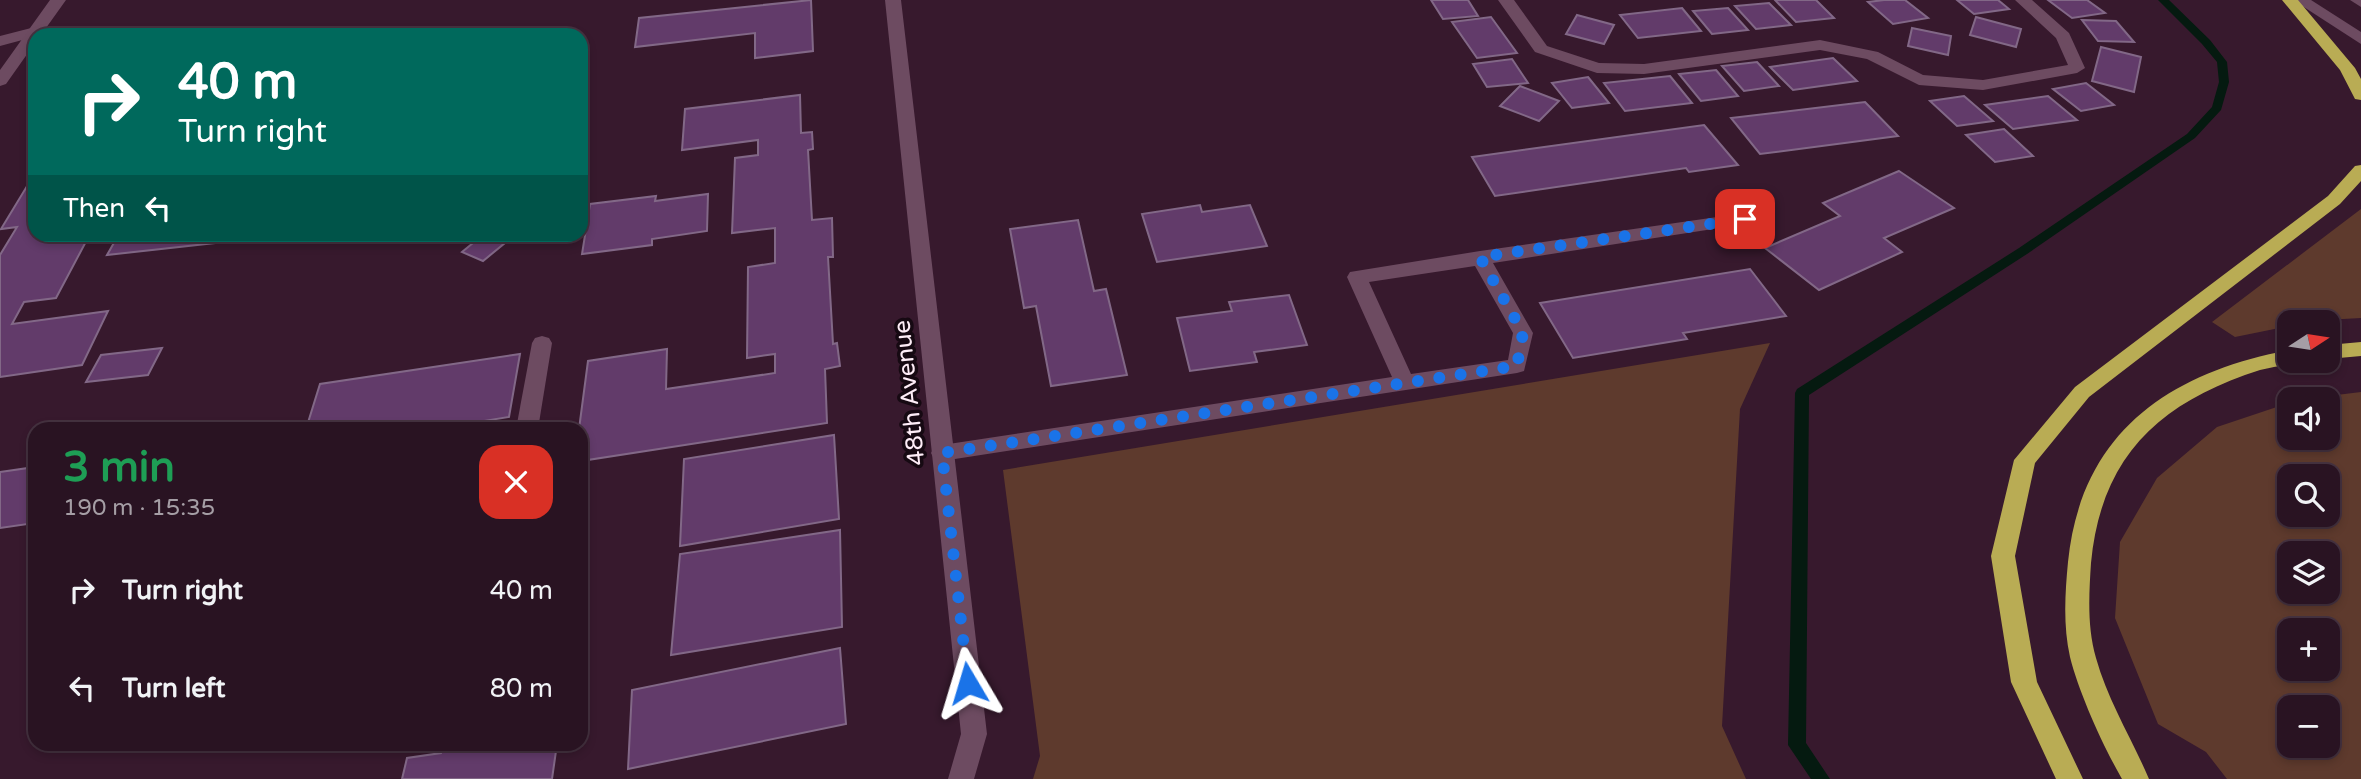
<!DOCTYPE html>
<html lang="en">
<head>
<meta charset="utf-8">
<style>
  body { margin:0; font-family:"Varela Round",sans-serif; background:#311c2a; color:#f1f3f6; height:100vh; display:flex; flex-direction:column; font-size:26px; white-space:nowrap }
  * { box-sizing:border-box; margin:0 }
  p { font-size:23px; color:#a59ea5 }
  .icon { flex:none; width:38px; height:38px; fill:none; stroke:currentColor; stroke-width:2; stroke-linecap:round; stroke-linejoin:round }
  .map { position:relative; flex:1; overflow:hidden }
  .sheet { position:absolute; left:28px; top:422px; width:560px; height:329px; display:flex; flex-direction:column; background:#291322; border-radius:21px; box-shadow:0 4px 10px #0003,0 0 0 2px #453240 }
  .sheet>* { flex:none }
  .top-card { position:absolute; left:28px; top:28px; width:560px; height:214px; border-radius:21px; box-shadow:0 4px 10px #0003,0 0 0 2px #453240; background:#00695c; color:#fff; overflow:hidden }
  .needle { width:46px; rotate:78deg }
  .buttons { position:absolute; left:2277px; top:310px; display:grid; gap:14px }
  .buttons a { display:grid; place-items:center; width:63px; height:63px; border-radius:14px; background:#291322; box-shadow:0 4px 10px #0003,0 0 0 2px #453240; font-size:35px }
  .pin { position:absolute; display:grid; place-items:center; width:60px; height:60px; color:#fff; margin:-30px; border-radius:14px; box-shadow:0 4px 10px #0006 }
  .me { position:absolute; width:77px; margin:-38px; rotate:353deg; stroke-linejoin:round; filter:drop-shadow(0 0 5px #0008) }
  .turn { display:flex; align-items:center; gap:24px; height:147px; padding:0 35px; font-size:32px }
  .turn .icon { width:91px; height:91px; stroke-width:2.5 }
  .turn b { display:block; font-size:49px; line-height:60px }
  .then { display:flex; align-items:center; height:66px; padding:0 35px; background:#0003; gap:14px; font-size:26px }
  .round { display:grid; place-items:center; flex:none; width:74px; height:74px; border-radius:21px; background:#311c2a }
  .overview { display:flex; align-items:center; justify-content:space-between; height:119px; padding:0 35px }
  h1 { font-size:42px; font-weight:700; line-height:52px; color:#1e9e55 }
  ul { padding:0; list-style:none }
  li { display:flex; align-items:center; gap:21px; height:98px; padding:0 35px }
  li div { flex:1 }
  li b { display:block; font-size:26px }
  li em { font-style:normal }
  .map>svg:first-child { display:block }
</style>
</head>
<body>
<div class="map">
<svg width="2361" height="779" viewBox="0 0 2361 779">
  <rect width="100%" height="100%" fill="#37192d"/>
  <g fill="#5e3a2d" fill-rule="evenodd">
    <polygon points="2361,209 2361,318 2289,322 2289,326 2235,337 2212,322"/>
    <polygon points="1770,343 1740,409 1722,726 1746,779 1033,779 1040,756 1003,470"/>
    <path d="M2361 392V779H2227L2206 752 2158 724 2115 618 2120 542 2157 478 2217 427 2289 403V438H2328V399H2304ZM2289 476H2328V514H2289ZM2289 553H2328V592H2289ZM2289 630H2328V668H2289ZM2289 707H2328V746H2289Z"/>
  </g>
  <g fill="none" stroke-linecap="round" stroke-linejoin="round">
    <polygon fill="#051a10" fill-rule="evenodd" points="2158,0 2169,0 2210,40 2227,62 2229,82 2221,110 2195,138 2027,254 1809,395 1806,743 1830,779 1811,779 1788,745 1795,393 1797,389 2019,248 2187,134 2212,107 2219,82 2217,62 2202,44"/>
  </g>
  <g fill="#623b6a" stroke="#826887" stroke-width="2">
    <polygon points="811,0 813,51 755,58 755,33 635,47 639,18"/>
    <polygon points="1431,0 1468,0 1478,16 1443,19"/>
    <polygon points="1775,0 1816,0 1834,18 1796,22"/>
    <polygon points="1884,0 1905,0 1928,18 1893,24 1868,2"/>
    <polygon points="1957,0 1998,0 2009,9 1974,14"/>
    <polygon points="2048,0 2087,0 2105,13 2072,18"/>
    <polygon points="1769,3 1791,25 1756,29 1735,6"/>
    <polygon points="1682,8 1701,31 1638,38 1620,15"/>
    <polygon points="1728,8 1748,30 1712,34 1693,11"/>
    <polygon points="1577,15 1614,25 1604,44 1566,34"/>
    <polygon points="1491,17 1517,53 1477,58 1452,22"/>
    <polygon points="1976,17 2021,29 2016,47 1970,35"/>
    <polygon points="2082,20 2116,21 2134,42 2098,41"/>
    <polygon points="490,28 488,35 426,35 426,34"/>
    <polygon points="1912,28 1951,36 1948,55 1908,46"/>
    <polygon points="2101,47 2141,57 2134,92 2092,81"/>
    <polygon points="1833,58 1857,81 1793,90 1770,67"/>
    <polygon points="1512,59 1528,83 1487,87 1473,64"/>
    <polygon points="1757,62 1779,86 1744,91 1722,66"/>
    <polygon points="1716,70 1738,96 1701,101 1679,74"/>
    <polygon points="1670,76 1692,103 1625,111 1604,83"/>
    <polygon points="1588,77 1609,103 1572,108 1552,83"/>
    <polygon points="2086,83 2114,105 2081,111 2053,89"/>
    <polygon points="1520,86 1559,101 1539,121 1500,106"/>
    <polygon points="800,95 801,133 812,132 813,149 808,150 812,220 832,218 833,257 828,257 833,344 837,343 840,366 825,369 827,423 581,461 579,429 588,361 667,349 666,389 775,373 775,354 747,358 748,267 775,263 775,228 732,233 735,158 758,155 758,140 682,150 685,109"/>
    <polygon points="1964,96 1993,121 1957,126 1930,101"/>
    <polygon points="2048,96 2077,120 2013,129 1985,105"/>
    <polygon points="1865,102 1898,136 1760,154 1731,118"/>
    <polygon points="1704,125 1738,165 1689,172 1686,168 1495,196 1472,157"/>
    <polygon points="2004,129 2033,156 1995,162 1966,135"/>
    <polygon points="1899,171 1954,208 1884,238 1902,252 1819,290 1765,248 1840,216 1823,203"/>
    <polygon points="35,173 35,234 90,234 56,298 24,302 12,324 108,311 82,365 0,377 0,255 17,227 1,229"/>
    <polygon points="708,194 707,231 652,239 652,245 582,254 590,204 656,196 655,201"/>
    <polygon points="1200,205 1202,212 1250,205 1267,246 1157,262 1142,214"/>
    <polygon points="1078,220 1094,291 1106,289 1127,375 1051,386 1036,306 1024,308 1010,229"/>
    <polygon points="119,234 236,234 233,241 107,255"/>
    <polygon points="484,234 516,234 483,261 462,252"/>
    <polygon points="1750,269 1786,316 1683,333 1687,339 1573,358 1540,303"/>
    <polygon points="1289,295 1307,345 1254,352 1257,362 1190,371 1177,318 1232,311 1229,302"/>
    <polygon points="162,348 148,375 86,382 101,355"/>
    <polygon points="520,354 509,417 435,429 306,429 320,384"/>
    <polygon points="834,435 839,519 680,546 684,459"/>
    <polygon points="35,467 35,523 0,528 0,472"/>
    <polygon points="840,530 842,627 671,655 680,554"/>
    <polygon points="840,648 846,724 628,769 632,690"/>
    <polygon points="443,744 557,744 552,779 402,779 407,758 441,753"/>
  </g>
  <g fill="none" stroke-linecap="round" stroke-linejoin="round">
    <g fill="#6d4b61" fill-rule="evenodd">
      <polygon points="1498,0 1514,0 1547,46 1599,63 1644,64 1820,40 1878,52 1923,75 1983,80 2068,65 2056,38 2015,0 2032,0 2069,33 2085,68 2077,73 1983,90 1919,85 1867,59 1820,50 1644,74 1597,73 1535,52"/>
      <polygon points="35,27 41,29 43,32 41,35 0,46 0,36"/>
      <path d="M1745 213 1754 219 1752 223 1493 263 1533 333 1524 371 1517 373 942 461 934 459 931 453 934 447 942 445 1392 377 1347 277 1350 272 1480 251ZM1475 266 1513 333 1508 360 1411 374 1369 282Z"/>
      <polygon points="542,336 549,338 552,343 538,429 516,429 532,343 535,338"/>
    </g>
    <g fill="#6d4b61" fill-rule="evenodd">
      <polygon points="50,0 66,0 41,35 35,35 35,43 6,84 0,86 0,70"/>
      <polygon points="885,0 901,0 987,734 974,779 948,779 961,734"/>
    </g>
    <g fill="#6d4b61" fill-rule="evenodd">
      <polygon points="2293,0 2311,0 2361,32 2361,44"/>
      <polygon points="2350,0 2361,0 2361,7"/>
    </g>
    <g fill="#b9ac54" fill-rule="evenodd">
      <polygon points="2282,0 2298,0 2355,68 2361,79 2361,100 2355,99 2340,70"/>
      <polygon points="2361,165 2361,181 2340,204 2089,397 2035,463 2015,556 2037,682 2083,779 2056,779 2011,682 1991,556 2014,460 2075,387 2328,196 2355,166"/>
      <polygon points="2361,342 2361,356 2328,359 2328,345"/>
      <path d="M2289 350V360L2296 362C2284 366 2272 367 2260 370 2160 402 2101 456 2091 563 2089 594 2087 627 2096 658 2108 701 2132 739 2149 779H2122C2103 746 2079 693 2070 657 2063 626 2065 593 2068 562 2081 433 2168 373 2289 350Z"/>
    </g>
  </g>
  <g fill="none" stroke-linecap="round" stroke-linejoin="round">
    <polyline stroke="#1a73e8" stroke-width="12" stroke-dasharray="0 21.6" points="968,683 942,453 1517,366 1523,333 1480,257 1745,219"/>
  </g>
  <g text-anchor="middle" stroke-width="7" stroke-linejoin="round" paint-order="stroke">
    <g font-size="24" fill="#feedf7" stroke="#160912">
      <text transform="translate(909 393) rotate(-96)" y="8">48th Avenue</text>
    </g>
  </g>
</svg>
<div class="buttons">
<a><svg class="needle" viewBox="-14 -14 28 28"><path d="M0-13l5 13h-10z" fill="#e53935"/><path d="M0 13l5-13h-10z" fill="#a59ea5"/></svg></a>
<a><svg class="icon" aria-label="sound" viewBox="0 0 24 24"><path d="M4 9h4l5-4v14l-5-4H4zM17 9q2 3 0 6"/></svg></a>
<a><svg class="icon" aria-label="search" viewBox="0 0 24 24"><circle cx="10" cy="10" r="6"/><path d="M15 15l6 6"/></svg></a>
<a><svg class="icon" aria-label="layers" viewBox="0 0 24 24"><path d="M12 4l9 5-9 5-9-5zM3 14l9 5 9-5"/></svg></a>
<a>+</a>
<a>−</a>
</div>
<div class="pin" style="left:1745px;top:219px;background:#d93025"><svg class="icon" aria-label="arrive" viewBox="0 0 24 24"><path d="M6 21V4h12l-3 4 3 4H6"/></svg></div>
<svg class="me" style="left:968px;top:683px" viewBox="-20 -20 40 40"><path d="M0-17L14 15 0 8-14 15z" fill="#1a73e8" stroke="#fff" stroke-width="4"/></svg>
<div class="top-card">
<div class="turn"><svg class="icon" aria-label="right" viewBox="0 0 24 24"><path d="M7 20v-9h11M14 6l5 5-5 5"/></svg><div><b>40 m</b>Turn right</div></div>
<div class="then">Then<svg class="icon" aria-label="left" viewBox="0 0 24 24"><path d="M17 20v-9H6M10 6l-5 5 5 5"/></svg></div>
</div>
<section class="sheet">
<div class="overview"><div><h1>3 min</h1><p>190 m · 15:35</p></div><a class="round" style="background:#d93025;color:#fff"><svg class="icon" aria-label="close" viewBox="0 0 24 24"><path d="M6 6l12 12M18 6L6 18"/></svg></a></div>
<ul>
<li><svg class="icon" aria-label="right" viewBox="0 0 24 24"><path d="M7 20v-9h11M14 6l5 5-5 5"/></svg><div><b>Turn right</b></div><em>40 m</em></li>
<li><svg class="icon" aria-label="left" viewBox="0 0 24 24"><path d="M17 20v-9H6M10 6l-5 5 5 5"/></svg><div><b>Turn left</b></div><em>80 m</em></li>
</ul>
</section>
</div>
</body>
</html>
